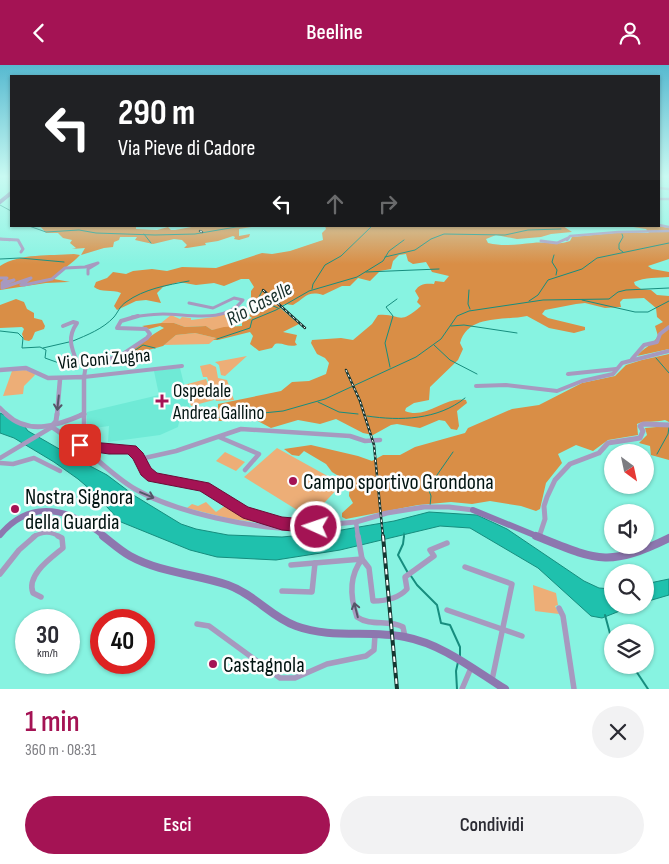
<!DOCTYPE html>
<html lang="it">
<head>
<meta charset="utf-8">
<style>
  body { margin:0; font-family:"Sofia Sans Condensed",sans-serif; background:#f2f2f3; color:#2b2b33; height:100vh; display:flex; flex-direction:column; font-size:19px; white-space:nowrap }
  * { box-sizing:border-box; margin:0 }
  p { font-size:16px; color:#7c7c81 }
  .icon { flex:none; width:28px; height:28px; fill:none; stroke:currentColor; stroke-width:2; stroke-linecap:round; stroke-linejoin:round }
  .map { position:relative; height:624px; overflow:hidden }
  .side { display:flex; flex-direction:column; background:#fff; flex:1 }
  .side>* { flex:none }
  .guide { position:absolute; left:10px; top:10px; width:650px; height:152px; border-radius:0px; box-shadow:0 1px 4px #0004; background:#202124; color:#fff; overflow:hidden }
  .needle { width:32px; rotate:147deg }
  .fabs { position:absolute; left:604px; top:379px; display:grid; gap:10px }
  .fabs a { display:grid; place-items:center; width:50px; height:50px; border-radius:50%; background:#fff; box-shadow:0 1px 4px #0004; font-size:25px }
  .speed { position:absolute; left:15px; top:544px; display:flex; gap:10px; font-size:25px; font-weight:700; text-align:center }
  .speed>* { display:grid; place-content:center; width:65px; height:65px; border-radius:50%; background:#fff; box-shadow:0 1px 4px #0004; line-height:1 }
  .speed small { font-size:12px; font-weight:400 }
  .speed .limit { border:8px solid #d22; background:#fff; color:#111 }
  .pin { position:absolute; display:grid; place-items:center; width:42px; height:42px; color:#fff; margin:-21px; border-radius:10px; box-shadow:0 2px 8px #0006 }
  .me { position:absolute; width:55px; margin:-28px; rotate:273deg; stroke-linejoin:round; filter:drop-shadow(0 0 4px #0008) }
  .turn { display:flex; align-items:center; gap:18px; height:105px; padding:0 25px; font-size:22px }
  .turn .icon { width:65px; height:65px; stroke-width:2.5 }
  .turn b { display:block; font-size:35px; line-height:42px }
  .lanes { display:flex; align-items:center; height:48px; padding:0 25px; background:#0003; justify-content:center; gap:25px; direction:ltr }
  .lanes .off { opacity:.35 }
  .round { display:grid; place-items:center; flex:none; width:52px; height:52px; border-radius:26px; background:#f2f2f3 }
  .overview { display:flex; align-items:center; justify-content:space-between; height:85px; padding:0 25px }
  h1 { font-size:30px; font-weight:600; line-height:38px; color:#a41354 }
  .cta { display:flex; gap:10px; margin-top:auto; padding:10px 25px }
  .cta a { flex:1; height:58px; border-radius:30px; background:#a41354; color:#fff; font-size:20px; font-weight:600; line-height:58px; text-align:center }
  .cta a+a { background:#f2f2f3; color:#2b2b33 }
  header { display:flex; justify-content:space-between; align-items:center; height:65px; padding:0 25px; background:#a41354; color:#fff; font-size:22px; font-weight:600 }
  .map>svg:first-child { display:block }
</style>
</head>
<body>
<header><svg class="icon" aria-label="back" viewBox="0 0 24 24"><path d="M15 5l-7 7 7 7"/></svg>Beeline<svg class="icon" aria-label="person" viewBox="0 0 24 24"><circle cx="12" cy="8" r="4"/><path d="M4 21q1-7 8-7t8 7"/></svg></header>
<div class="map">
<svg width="669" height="624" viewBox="0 0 669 624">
  <rect width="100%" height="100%" fill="#87f3e1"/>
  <polygon fill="#6fead6" points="180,303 192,352 180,353 178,362 160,370 108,377 109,361 87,364 87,347 159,330 154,306"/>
  <g fill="#edae77">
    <polygon points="226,248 225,252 237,259 233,260 233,262 212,265 206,261 185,262 174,258 161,258 171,250 180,254 182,252 191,253 191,255 214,252"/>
    <polygon points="195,268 216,273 209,279 164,280 176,270"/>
    <polygon points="247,291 225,311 221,310 219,300 215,297"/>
    <polygon points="210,299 216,302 218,313 227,315 234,335 216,336 207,312 203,312 200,301"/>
    <polygon points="25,305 34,308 35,310 24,321 23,329 3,331 12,306"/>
    <polygon points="206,314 214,335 191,341 184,320"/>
    <polygon points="277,383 342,419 310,453 244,412"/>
    <polygon points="225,387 245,397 236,406 216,396"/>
    <polygon points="206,437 216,447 226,440 236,446 282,460 231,454 187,443 192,439 198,441"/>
    <polygon points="533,520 556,528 558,540 555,541 559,549 535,546"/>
  </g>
  <g fill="#d98e46">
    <polygon points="40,161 136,161 136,164 157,165 168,162 171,165 175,165 197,161 258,161 239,164 239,171 250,169 249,172 239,175 234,174 235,172 233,171 218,176 205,178 206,180 187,183 184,183 187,180 182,175 174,174 153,179 135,175 137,172 120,172 119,175 114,177 113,182 104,183 81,190 85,183 72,184 76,183 70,178 72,175 63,173 58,168 46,168"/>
    <path d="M325 161H563L572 167 551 169 541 172 517 174 496 170 486 174 488 178C505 182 517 179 533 178 545 176 558 181 570 176L572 172 625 167 649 168 646 164 627 161H659L669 163V194L648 201 652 204 669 207V212C658 213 645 212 634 217L635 220 641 224 651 225 657 230 669 231V284L637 291C643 283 653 280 658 271L655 261 663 257 657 252 656 243 644 233 623 234 620 237 621 242 605 243 585 238 576 239 545 245 542 249 548 253 585 262V265L574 268 549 263 527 251C504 256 468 249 460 278L463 284 458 295 430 322 429 335 414 338 406 343 405 346C426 355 445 331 466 335L467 338 457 346 459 361 457 365 451 364 445 356 439 355 420 363 397 359 391 360 373 370 363 368 336 354 320 359 298 355 271 363 254 354 220 356 207 353 212 346 218 343V339L281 326 292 317 309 316 326 309 329 298 325 293 317 289 311 278 312 275 341 273 353 275 372 259 378 250C402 248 397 262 421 241L417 237 419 233 415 226C419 219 426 218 434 219L435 216 444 217 449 211 432 207 426 197 413 199 408 196 406 189 399 190 393 196 391 204 380 206 370 216 358 213 350 221H342L323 230C307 225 304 234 293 240L285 239 279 242 299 259 283 267 297 270 295 277 297 280C288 283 283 277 275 279L272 283 259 286 250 279 253 271 250 267 218 275H213L216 273 195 268 176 270 163 281 130 290 128 289C137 281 154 268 164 263L160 261 149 264 142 261 161 258H174L185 262 206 261 212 265 224 262 242 261V257L252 253 248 250 261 245 259 240 251 238V226L254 222 249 214H241L224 221 214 218 196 220 179 217 163 222 157 228 161 238 146 235 136 236 117 245 114 241 121 228C112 224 101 228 94 222L96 217 107 213 113 207 126 209 133 206 152 204 167 206 182 202 216 203 262 188 272 189 290 186 323 175 322 168 326 164Z"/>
    <path d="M74 189 80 190C72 199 61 204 54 214L70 217H68L46 218 0 225V201C20 188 50 191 74 189Z"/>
    <polygon points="16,234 24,237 27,244 34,248 34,253 42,255 45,261 44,264 35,267 32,274 29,276 24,275 22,269 24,264 22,262 0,263 0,240"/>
    <path d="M669 289V357L665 355C655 358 645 355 637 359L638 370 608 375 593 386 576 380 558 389 562 398 546 418 540 444 536 446 521 441 490 436 472 439 451 437 418 440 346 454 342 452V448L353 438 349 431 350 418 332 407 326 399 304 386 299 391 292 390 284 384 311 380 358 391 372 396 383 390H400L415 382 465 368 468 363 512 344 539 340 582 318 615 311 626 300 642 295Z"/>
    <polygon points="669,361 669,395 651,390 650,381 639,378 647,370 645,363"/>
  </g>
  <g fill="#1fc1ad" stroke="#168d7e">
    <polygon points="0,348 22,358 28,366 75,393 107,410 135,431 181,459 196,464 228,470 282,472 324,468 394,456 429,447 477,450 507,464 584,516 599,523 612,524 612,540 635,540 602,553 591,551 538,503 470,463 440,461 340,485 276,495 217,492 190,485 121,457 92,426 78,414 54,397 14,373 0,368"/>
    <polygon points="669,514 669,530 645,537 645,519"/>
  </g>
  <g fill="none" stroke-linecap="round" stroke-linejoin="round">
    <g stroke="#168d7e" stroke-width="1">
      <polyline points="0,140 11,146"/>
      <polyline points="29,161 46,167 79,165 96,168 155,170 195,169 236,162 256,161"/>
      <polyline points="144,169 151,178"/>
      <polyline points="622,169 623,172 619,179 619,184 623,187"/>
      <polyline points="554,190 552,197 557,205 556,210"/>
      <polyline points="385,192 415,185 431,174 444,169 505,170 528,165 561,164"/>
      <polyline points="0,194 20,193 64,197"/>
      <polyline points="366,207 439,204"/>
      <polyline points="312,224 313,219 325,200 341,191 372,161"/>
      <polyline points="469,225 468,239 470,244"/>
      <polyline points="262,226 259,232 261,236 278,243"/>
      <polyline points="582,235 635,247 648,247 669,236"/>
      <polyline points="529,236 538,230 548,215 582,204 597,193 669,178"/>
      <polyline points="451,261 464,260 517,268"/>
      <polyline points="0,266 18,268 23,273 22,283 40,282 46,285 45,293 59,298"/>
      <polyline points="217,274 250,263 252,255 276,245 309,226 357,212 383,196 389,186 404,175"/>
      <path d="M73 276C87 270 103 264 114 252 118 247 120 241 126 237 144 224 167 220 189 216"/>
      <polyline points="434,280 450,295 477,309"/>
      <polyline points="43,283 69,277"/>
      <polyline points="128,290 143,280 155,283"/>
      <polyline points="656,293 669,308"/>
      <polyline points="390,302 385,278 393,251 386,242 397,234"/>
      <polyline points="318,337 339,347 358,349"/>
      <path d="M367 351C400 356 438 355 465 333"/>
      <polyline points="214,353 283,346 325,334 416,292 441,274 457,251 469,246 543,235 609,234 618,227 626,225 669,223"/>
      <polyline points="657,389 668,369 669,362"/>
      <polyline points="430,441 431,431 428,423 453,387"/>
      <polyline points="404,472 404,468"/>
    </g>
    <g stroke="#168d7e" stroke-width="2">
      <polyline points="404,471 403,479 398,490 408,508"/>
      <polyline points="411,511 417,520 437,540 441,558 450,560 460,582 460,591"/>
      <polyline points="605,550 612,576"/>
      <polyline points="632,600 648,624"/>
      <polyline points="457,624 456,606 458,597"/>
    </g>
    <g stroke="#a799bf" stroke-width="2.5">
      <polyline points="659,134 669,134"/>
      <polyline points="659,160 669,162"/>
      <polyline points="0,174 10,175"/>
      <polyline points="567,175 570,171 618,167 669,166"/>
    </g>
    <g stroke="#a799bf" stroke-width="3">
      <polyline points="0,174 18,175 23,184 21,187"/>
      <polyline points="541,176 557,178 568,173"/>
      <polyline points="0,213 7,213 2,218 14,215 2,220 2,223 31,213 21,220 24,220 52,214 65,203 85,202 98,198 88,204 88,209"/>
      <path d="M132 252C142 251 152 249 163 249 189 249 225 259 243 235L234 233 213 243 189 238"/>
    </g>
    <g stroke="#a799bf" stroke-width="4">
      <path d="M63 261 73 257 77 258C67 272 71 282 77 297L86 300"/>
      <polyline points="632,294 644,280 657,277 660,269 669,262"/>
      <polyline points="86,300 120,291 147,273 150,269 146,264 117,263 121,256 138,251"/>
      <polyline points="86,300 84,312 182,301"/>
      <polyline points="568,309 616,304"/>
      <polyline points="476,321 506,320 557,326 582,316 613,309 622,298 669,286"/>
    </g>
    <g stroke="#a799bf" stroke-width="4.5">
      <polyline points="84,349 84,365 75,395 85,381"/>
      <polyline points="219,372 259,389 245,405"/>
      <polyline points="0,393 52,362"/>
      <polyline points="140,394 176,386 241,364 350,371 365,376 380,375"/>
      <polyline points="0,398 13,399 34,393 60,406"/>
      <polyline points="356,457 358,472"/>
      <path d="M33 472C43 466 51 466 60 472"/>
    </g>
    <g stroke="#a799bf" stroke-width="5.5">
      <path d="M358 471 362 494 369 503 373 536C386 536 398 534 407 524L405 512 434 491 430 485 447 478"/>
      <path d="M362 494C349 511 350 532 357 552 371 562 388 554 403 562L405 572"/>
      <polyline points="291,500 362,494"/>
      <polyline points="465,502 512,519 492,615"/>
      <polyline points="0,509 19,485 35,471"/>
      <polyline points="282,526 312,527 315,498"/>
      <path d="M41 532 33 528C26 510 51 493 63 483L62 473 58 471"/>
      <polyline points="559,543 563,551 574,624"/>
      <polyline points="447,545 522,571"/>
      <polyline points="197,559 209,561 280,613 295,613 327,599 366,591 374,585 375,570"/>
      <polyline points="462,624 471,603"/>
    </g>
    <polyline stroke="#a799bf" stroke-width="2.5" points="659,123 669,124"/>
    <g stroke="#a799bf" stroke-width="4.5">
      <polyline points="0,305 26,303 48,313 84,312 84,349 81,350"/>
      <polyline points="0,343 7,350"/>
      <polyline points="57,350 60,314"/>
    </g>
    <g stroke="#a799bf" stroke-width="5">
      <path d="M6 349C29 371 59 360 84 349"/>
      <polyline points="52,361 56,356 57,349"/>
      <polyline points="52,362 78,380 109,384 131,384 151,411 163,416 208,424 234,442 278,457 323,460 356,457 387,448 424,442 449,442 473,445"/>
      <path d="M81 381C98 395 116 413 135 424 176 448 255 464 302 464"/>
      <polyline points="539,472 545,454 544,441 547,432 555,415 570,399 599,388 608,378 640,373 643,366 640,361 643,359 669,360"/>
    </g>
    <g stroke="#8d77af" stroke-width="6">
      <polyline points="473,445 539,472"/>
      <path d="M0 470C32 432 71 444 105 472"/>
    </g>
    <g stroke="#8d77af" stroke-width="8">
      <path d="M103 471C112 478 121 486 130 491 161 508 196 509 228 520 254 529 271 552 296 561 331 574 369 565 405 572 442 579 473 604 505 624"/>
      <path d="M536 471C596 495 608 503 669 473"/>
    </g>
    <polyline stroke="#7a5ea3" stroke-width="4" points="0,137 11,128"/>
    <defs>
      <g id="rail-far1">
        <polyline points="200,166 202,167"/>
        <polyline points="263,225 305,263"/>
        <polyline points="346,305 360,336 374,380 383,472"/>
      </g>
      <polyline id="rail" points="383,471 397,624"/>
    </defs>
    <use href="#rail-far1" stroke="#153631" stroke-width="2.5"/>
    <use href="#rail" stroke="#153631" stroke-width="4"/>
    <use href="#rail-far1" stroke="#fdfdfd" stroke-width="1" stroke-dasharray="2.5" stroke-linecap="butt"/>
    <use href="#rail" stroke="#fdfdfd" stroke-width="2" stroke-dasharray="5.5" stroke-linecap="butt"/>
  </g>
  <defs><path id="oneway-shaft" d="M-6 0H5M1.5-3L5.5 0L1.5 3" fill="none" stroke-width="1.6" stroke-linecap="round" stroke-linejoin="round" transform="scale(1.25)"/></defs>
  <g stroke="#545668">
    <use href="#oneway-shaft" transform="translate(58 338) rotate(96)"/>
    <use href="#oneway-shaft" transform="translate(147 430) rotate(23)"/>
    <use href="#oneway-shaft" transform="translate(356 545) rotate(-104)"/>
  </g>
  <linearGradient id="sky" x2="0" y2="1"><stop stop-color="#57b9d0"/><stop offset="0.56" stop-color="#c9faf2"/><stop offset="1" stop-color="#c9faf2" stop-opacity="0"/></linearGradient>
  <rect width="669" height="199" fill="url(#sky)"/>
  <polygon fill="#a41354" stroke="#6b0c37" points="80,376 136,381 143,388 151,403 157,408 209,418 248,442 282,452 316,455 322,457 324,462 322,466 316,468 282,465 243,453 200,426 148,416 141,410 133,394 128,389 109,389 75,384 74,380 75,377"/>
  <g fill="#a41354" stroke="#fdfdfd" stroke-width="2">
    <path d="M159.5 328.5h5v5h5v5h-5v5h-5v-5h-5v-5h5z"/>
    <circle cx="293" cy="416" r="5"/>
    <circle cx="15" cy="444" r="5"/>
    <circle cx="213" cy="599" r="5"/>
  </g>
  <g text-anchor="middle" stroke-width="5" stroke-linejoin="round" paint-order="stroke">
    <g font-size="19" fill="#001310" stroke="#fdfdfd">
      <text transform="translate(104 293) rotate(-5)" y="7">Via Coni Zugna</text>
    </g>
    <g font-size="19" fill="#001310" stroke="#fdfdfd" text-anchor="start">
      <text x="173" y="332">Ospedale<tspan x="173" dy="22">Andrea Gallino</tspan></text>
    </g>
    <g font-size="20" font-style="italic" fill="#172f2b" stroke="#fdfdfd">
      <text transform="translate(259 238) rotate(-28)" y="7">Rio Caselle</text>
    </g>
    <g font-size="22" fill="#001310" stroke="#fdfdfd" text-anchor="start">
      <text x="303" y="424">Campo sportivo Grondona</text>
      <text x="25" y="439">Nostra Signora<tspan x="25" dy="25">della Guardia</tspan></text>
      <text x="223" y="607">Castagnola</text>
    </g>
  </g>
</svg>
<div class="fabs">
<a><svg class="needle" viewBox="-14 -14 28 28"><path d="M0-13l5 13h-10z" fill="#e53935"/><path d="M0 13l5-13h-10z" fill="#7c7c81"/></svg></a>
<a><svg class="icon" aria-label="sound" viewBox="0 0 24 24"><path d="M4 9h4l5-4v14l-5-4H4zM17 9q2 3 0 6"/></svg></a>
<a><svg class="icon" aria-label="search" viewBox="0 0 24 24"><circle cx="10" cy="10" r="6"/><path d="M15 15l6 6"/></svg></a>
<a><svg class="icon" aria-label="layers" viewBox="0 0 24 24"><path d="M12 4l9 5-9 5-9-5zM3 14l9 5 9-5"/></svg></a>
</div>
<div class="speed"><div>30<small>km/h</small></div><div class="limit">40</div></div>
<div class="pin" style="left:80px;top:380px;background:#d93025"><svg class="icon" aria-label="arrive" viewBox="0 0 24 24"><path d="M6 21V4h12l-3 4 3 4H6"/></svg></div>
<svg class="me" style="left:316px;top:462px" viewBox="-20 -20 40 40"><circle r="17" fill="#a41354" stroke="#fff" stroke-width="3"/><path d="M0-11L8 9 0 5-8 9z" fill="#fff"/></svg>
<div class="guide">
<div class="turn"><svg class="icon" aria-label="left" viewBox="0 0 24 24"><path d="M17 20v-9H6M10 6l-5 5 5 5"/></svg><div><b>290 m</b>Via Pieve di Cadore</div></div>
<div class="lanes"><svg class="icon" aria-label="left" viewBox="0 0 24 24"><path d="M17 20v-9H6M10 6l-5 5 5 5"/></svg><svg class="icon off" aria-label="ahead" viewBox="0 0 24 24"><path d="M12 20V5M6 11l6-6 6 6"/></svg><svg class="icon off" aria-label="right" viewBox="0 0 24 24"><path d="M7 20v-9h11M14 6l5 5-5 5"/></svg></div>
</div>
</div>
<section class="side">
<div class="overview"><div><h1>1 min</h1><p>360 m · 08:31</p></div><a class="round"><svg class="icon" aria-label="close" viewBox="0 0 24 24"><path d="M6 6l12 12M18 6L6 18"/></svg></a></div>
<div class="cta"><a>Esci</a><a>Condividi</a></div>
</section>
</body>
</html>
